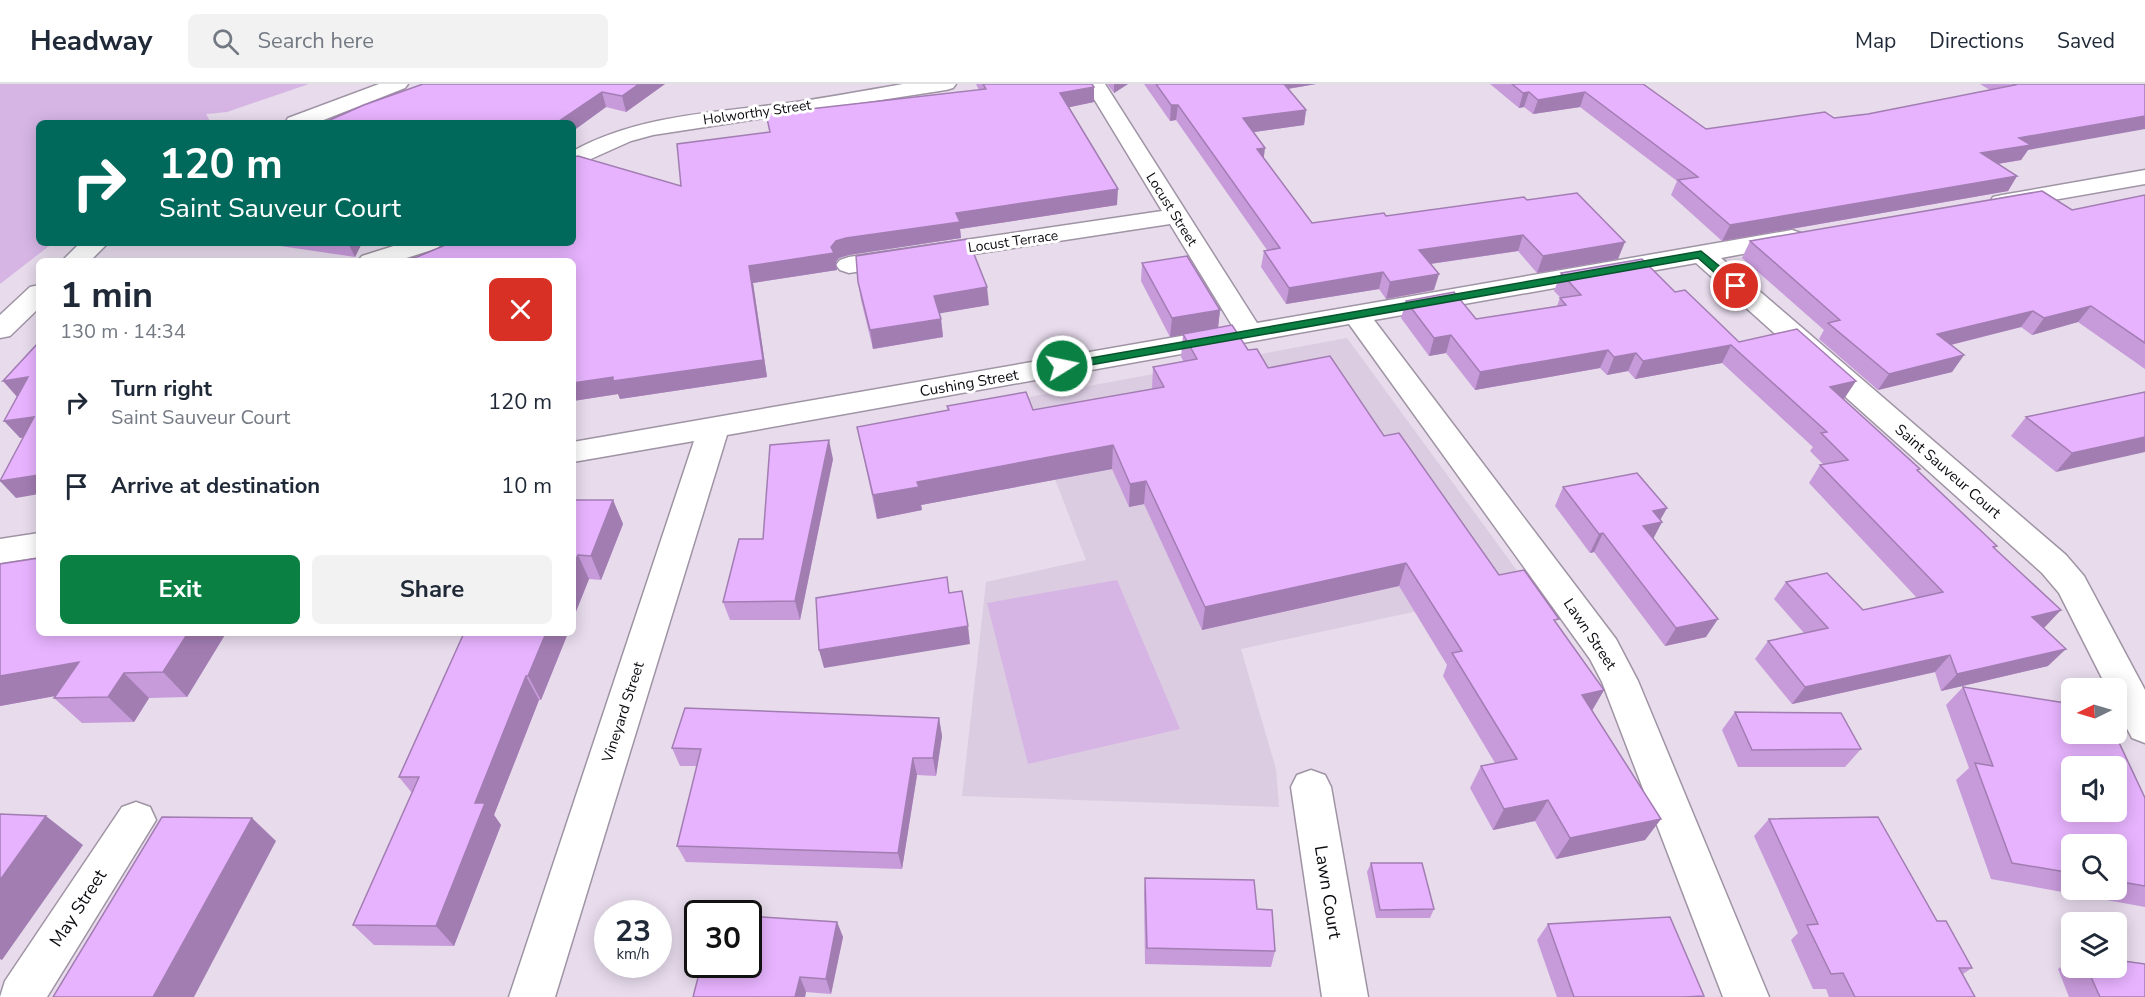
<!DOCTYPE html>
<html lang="en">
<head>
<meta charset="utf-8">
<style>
  body { margin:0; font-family:"Nunito Sans",sans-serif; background:#f2f2f3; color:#1f2937; height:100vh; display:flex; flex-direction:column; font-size:22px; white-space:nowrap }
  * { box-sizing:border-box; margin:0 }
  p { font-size:20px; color:#747a83 }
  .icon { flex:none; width:33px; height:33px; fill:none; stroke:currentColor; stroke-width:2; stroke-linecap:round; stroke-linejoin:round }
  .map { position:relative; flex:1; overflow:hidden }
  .panel { position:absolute; left:36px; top:174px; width:540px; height:378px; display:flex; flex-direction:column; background:#fff; border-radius:9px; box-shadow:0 3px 15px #0003 }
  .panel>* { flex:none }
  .guide { position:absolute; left:36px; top:36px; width:540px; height:126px; border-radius:9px; box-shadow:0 3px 15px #0003; background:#00695c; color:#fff; overflow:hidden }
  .needle { width:39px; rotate:265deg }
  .tools { position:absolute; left:2061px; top:594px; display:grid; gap:12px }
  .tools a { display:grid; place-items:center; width:66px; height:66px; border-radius:9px; background:#fff; box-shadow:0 3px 15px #0003; font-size:30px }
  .speed { position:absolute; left:594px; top:816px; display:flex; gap:12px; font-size:30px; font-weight:700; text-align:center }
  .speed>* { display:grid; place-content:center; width:78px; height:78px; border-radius:50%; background:#fff; box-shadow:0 3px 15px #0003; line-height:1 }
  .speed small { font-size:15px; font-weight:400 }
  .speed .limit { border:3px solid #111; border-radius:9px; background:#fff; color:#111 }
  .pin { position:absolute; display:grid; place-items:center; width:51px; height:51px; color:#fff; margin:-26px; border:3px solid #fff; border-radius:50%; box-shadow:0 2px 6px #0007 }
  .me { position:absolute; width:66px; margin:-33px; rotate:80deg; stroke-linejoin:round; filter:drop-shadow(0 0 4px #0008) }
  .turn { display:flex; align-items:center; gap:21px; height:126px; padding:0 24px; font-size:27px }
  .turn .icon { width:78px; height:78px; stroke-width:2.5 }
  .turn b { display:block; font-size:42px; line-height:51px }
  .round { display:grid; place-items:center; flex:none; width:63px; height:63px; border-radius:9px; background:#f2f2f3 }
  .summary { display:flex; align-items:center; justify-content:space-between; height:102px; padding:0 24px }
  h1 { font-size:36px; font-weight:700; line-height:45px }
  .primary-button { display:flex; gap:12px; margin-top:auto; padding:12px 24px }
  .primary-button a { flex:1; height:69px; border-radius:9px; background:#0b8043; color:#fff; font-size:24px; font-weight:700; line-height:69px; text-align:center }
  .primary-button a+a { background:#f2f2f3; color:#1f2937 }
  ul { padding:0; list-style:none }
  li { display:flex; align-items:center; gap:18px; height:84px; padding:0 24px }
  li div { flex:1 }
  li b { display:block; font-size:22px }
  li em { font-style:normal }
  header { display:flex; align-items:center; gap:36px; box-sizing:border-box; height:84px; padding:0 30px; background:#fff; border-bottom:2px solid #e0e1e3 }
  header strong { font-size:28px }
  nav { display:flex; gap:33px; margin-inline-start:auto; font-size:21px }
  .search { width:420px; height:54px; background:#f2f2f3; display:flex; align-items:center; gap:15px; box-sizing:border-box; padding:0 21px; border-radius:9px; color:#747a83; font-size:22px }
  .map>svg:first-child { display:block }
</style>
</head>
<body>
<header>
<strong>Headway</strong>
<div class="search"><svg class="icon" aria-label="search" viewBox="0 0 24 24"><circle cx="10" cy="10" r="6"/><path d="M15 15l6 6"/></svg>Search here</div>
<nav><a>Map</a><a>Directions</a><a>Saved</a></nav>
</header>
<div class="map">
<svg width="2145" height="913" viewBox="0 0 2145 913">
  <rect width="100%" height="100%" fill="#e7dbec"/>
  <polygon fill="#dbcce2" points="1347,254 1529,503 1241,565 1276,685 1279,723 962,712 986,498 1086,476 1024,314"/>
  <g fill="#d6b5e5">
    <polygon points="0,0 309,0 227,28 206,30 211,39 39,39 39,159 53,159 0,200"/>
    <polygon points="1117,496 1180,645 1028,680 987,519"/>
  </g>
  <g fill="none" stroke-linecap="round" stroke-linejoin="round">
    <defs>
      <g id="street">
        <path d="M903 0H956L953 4 946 6 653 51 631 57 573 83V67C637 32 710 29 781 20 822 15 862 7 903 0Z"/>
        <polygon points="1085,0 1105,0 1257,239 1792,146 1801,149 1805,154 1801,159 1721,174 2066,471 2084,492 2145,606 2145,659 2132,654 2116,624 2116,604 2107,604 2059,509 2042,489 1696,179 1374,236 1616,555 1638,597 1769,913 1723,913 1602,598 1590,575 1349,240 727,351 555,913 509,913 694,357 573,378 573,358 1233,243 1170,140 849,189 840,186 836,181 840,176 849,173 1162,127"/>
        <polygon points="2145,86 2145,100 2002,125 1993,123 1990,118 1993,113 2002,111"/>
        <polygon points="403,159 442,159 438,164 397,177 358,177 362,172"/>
        <polygon points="39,449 39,473 0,479 0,455"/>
        <polygon points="1311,686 1325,691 1331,703 1368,913 1322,913 1291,703 1297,691"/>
        <polygon points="136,718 150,723 156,736 47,913 0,913 5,897 122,723"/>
      </g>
      <g id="secondary">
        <polygon points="379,0 408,0 405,4 316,39 285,39 288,34"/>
        <polygon points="80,159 108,159 90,177 62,177"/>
        <polygon points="39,201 39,224 10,252 0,254 0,231 30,203"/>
      </g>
    </defs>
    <use href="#street" stroke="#9f94a4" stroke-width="3"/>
    <use href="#secondary" stroke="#9f94a4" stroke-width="3"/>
    <use href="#street" fill="#fff" fill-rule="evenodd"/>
    <use href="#secondary" fill="#fff" fill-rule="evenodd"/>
  </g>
  <g fill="#c79ada" fill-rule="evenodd">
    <polygon points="665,0 626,28 606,23 573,47 573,39 323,39"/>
    <polygon points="976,0 1092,0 1094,18 1069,23 1117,121 960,145 961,154 849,171 839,174 836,178 837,186 753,199 767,293 620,315 618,310 573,317 573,177 417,173 681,102 770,48 766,30 979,6"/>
    <polygon points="1107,0 1128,0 1114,9"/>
    <polygon points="1144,0 1316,0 1288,5 1306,26 1304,41 1253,48 1264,74 1312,139 1386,132 1527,116 1618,175 1537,189 1518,167 1431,180 1434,206 1386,215 1379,205 1286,220 1261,183 1264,167 1267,166 1176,36 1170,37"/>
    <polygon points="1490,0 1643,0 1706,45 1834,34 1868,30 1990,6 1980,0 2145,0 2028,66 2021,76 1998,80 2017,92 2008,107 1722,157 1671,111 1677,97 1580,23 1533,30 1524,23 1519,24"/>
    <polygon points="2145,111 2145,285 2078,238 2032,251 2021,243 1951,261 1964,271 1952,288 1878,306 1819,255 1824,246 1742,174 1750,157 2072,126"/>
    <polygon points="260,159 362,159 355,173"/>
    <polygon points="1142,179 1220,226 1218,244 1248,266 1268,284 1384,352 1499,491 1557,540 1604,606 1592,627 1661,735 1645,756 1556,775 1535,737 1493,746 1470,704 1481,682 1495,679 1443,592 1447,581 1399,502 1202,546 1144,420 1129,423 1112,385 921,421 922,426 877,435 857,343 948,326 947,322 1033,326 1152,305 1153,283 1184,278 1181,273 1183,250 1170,253 1141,197"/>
    <polygon points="1561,189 1675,208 1739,258 1856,297 1843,315 1918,388 1995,465 2044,544 2048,582 1941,607 1935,588 1792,620 1755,575 1768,557 1804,549 1774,515 1786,498 1863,526 1917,514 1809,399 1820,381 1823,380 1810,367 1813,363 1722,279 1635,295 1628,287 1607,291 1600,284 1475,306 1446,269 1429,272 1401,234 1406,217 1476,235 1557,222 1560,214 1561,214 1554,207"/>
    <polygon points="858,198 989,221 939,229 941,235 943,253 873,265 861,216"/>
    <polygon points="2145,308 2056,388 2011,352 2026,333"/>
    <polygon points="833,375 800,536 730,536 723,518 763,455"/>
    <polygon points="1563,403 1667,424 1660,436 1662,438 1653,454 1706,553 1665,562 1594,468 1590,469 1555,422"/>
    <polygon points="573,416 613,416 623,440 601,496 589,495 573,535"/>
    <polygon points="0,480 39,549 226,549 187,613 149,614 134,638 82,639 54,614 55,612 0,622"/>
    <polygon points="464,549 568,549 541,616 539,616 494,731 501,741 454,862 374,861 353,841 412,709 399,693"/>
    <path d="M1963 603 2145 714V823L1991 795 1956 696 1969 684 1946 621ZM2072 760H2116V806H2072Z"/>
    <polygon points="1735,628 1861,665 1845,683 1738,683 1722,646"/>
    <polygon points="939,634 942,652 936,692 917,691 902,785 686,778 677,762 697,682 680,682 672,664"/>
    <polygon points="1769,735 1937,837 1972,884 1963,890 1975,913 1829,913 1826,905 1813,905 1791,856 1798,849 1754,752"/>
    <polygon points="1371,779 1434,825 1430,834 1376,834 1367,788"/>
    <polygon points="1145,794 1257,825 1275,867 1271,883 1145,880 1144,810"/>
    <polygon points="837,838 843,853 831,910 806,908 805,913 693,913 722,883"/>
    <polygon points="1548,840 1704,912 1703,913 1557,913 1537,856"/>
    <polygon points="2072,876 2072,884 2116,884 2145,913 2069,913 2058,885"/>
  </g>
  <g fill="#a27db2">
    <polygon points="639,0 665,0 626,28 622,12"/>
    <polygon points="1114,0 1128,0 1114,9"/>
    <polygon points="1276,0 1316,0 1275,7"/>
    <polygon points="1094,3 1094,18 1061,25 1060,9"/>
    <polygon points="602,8 606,23 573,47 573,39 556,39"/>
    <polygon points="1529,8 1524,23 1519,24 1523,9"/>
    <polygon points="1585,8 1580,23 1533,30 1538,16"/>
    <polygon points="1171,21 1178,21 1176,36 1170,37"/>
    <polygon points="1306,26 1304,41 1241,50 1243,34"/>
    <polygon points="2145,32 2145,45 2028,66 2021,76 1972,84 1981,69 2019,54"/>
    <polygon points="1265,64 1263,80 1257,65"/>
    <polygon points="2017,92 2008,107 1722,157 1730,141"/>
    <polygon points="1118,105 1117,121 960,145 961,154 849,171 839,174 836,178 837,186 753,199 767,293 620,315 618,310 573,317 573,299 613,293 749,182 831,163 836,157 846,154 956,129"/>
    <polygon points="1523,151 1518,167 1415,182 1419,166"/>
    <polygon points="1625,158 1618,175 1537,189 1543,172"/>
    <polygon points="348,159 362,159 355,173"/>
    <polygon points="1383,188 1379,205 1286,220 1289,204"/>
    <polygon points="1439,190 1434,206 1386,215 1390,198"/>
    <polygon points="987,203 989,221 936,230 934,212"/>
    <polygon points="2091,222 2078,238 2032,251 2044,234"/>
    <polygon points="1220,226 1218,244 1170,253 1172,234"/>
    <polygon points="2033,227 2021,243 1926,267 1937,250"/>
    <polygon points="941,235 943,253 873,265 870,246"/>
    <polygon points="1451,251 1446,269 1429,272 1434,254"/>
    <polygon points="1731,261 1722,279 1635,295 1643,277"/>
    <polygon points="1608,266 1600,284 1475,306 1480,288"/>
    <polygon points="1636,269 1628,287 1607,291 1614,273"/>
    <polygon points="1964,271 1952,288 1878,306 1889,290"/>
    <polygon points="28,293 18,314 3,297"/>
    <polygon points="1856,297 1844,315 1819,321 1830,303"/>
    <polygon points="34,333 39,352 20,354 4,337"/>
    <polygon points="2145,353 2145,368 2056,388 2072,369"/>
    <polygon points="829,356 833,375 800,536 795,517"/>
    <polygon points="1113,361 1112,385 921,421 922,426 877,435 873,411 917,398"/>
    <polygon points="39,391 39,410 16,414 0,397"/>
    <polygon points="1146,397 1144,420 1129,423 1130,400"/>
    <polygon points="613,416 623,440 601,496 591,472"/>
    <polygon points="1667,424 1659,438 1662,438 1652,457 1643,442 1653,427"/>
    <polygon points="1603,449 1594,468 1590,469 1599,450"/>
    <polygon points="578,471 589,495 573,535 573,482"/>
    <polygon points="1406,479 1399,502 1202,546 1205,523"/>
    <polygon points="2061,526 2044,544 2032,533"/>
    <polygon points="1718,535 1706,553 1665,562 1676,544"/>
    <polygon points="968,542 970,560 824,584 819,566"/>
    <polygon points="188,549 226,549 187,613 163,588"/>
    <polygon points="546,549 568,549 541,616 528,592"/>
    <polygon points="2066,565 2048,582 1941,607 1957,590"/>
    <polygon points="1950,571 1935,588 1792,620 1805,603"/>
    <polygon points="79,578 105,603 0,622 0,592"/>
    <polygon points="124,589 149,614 134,638 108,613"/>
    <polygon points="526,592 539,616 494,731 501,741 454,862 436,842 475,719"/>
    <polygon points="1604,606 1591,628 1582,611"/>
    <polygon points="939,634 942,652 936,692 933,674"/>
    <polygon points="913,674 917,691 902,785 898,769"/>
    <polygon points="1548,716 1535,737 1493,746 1504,725"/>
    <polygon points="46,732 83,761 2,876 0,875 0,796"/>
    <polygon points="252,734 276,757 194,913 153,913"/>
    <polygon points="1661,735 1645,756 1556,775 1570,754"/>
    <polygon points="837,838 843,853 831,910 826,895"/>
    <polygon points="800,893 806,908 805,913 795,913"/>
  </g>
  <g fill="#e7b3fe" stroke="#a27db2" stroke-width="1.5" fill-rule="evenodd">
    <polygon points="423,0 639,0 622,12 602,8 556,39 323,39 364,21"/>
    <polygon points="983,0 1092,0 1094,3 1060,9 1118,105 956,129 960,138 846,154 836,157 831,163 834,169 749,182 763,276 613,297 613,293 573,299 573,177 402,177 417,173 450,159 573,159 573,73 578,72 681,102 677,60 770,48 766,30 986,5"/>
    <polygon points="1156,0 1284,0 1306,26 1243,34 1265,64 1257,65 1312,139 1384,129 1386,132 1524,113 1527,116 1577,109 1625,158 1543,172 1523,151 1419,166 1439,190 1390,198 1383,188 1289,204 1264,167 1280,164 1178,21 1171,21"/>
    <polygon points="1512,0 1643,0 1706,45 1825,28 1834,34 1868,30 2015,1 2013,0 2145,0 2145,32 2019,54 2031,61 1981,69 2017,92 1730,141 1678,96 1698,93 1585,8 1538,16 1529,8 1523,9"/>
    <polygon points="2042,107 2072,126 2145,111 2145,259 2091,222 2044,234 2033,227 1937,250 1964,271 1889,290 1828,239 1840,236 1750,157"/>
    <polygon points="968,155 987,203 934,212 941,235 870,246 858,198 856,172"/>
    <polygon points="1187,172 1220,226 1172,234 1142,179"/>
    <polygon points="1642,175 1675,208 1685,206 1739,258 1797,245 1856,297 1830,303 1920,385 1917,386 1997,462 1993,463 2061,526 2032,533 2066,565 1957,590 1950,571 1805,603 1768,557 1828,544 1786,498 1827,489 1863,526 1943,508 1820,381 1848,376 1821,349 1827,348 1731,261 1643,277 1636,269 1614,273 1608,266 1480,288 1451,251 1434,254 1406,217 1454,208 1476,235 1566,221 1560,214 1581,211 1561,189"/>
    <polygon points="1232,241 1248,266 1257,265 1268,284 1330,272 1384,352 1399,349 1499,491 1524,486 1559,535 1554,536 1604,606 1582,611 1661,735 1570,754 1548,716 1504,725 1481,682 1517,675 1452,569 1462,567 1406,479 1205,523 1146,397 1130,400 1113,361 917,398 919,403 873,411 857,343 949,326 947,322 1026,308 1033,326 1164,303 1153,283 1197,275 1183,250"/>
    <polygon points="39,258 39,391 0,397 34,333 4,337 28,293 3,297"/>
    <polygon points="2145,308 2145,353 2072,369 2026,333"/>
    <polygon points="829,356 795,517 723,518 739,455 763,455 770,361"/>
    <polygon points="1637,389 1667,424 1653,427 1662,438 1643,442 1718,535 1676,544 1603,449 1599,450 1563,403"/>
    <polygon points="573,416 613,416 591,472 578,471 573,482"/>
    <polygon points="39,474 39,549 188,549 163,588 124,589 108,613 54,614 79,578 0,592 0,480"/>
    <polygon points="947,493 949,509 962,507 968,542 819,566 816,514"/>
    <polygon points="464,549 546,549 528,592 526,592 475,719 485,719 436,842 353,841 419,693 399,693"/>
    <path d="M1963 603 2072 620V650H2115L2145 714V802L2116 797V760H2072V789L2012 779 1975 679 1993 682ZM2072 682H2116V728H2072Z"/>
    <polygon points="685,624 939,634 933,674 913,674 898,769 677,762 701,665 672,664"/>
    <polygon points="1735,628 1841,629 1861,665 1752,666"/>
    <polygon points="0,730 46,732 0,796"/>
    <polygon points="162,733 252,734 153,913 53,913"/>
    <polygon points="1878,733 1937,837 1946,837 1972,884 1959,884 1975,913 1855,913 1843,889 1831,890 1807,841 1818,840 1769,735"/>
    <polygon points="1371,779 1422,779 1434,825 1380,826"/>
    <polygon points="1145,794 1254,796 1257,825 1272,826 1275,867 1147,864"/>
    <polygon points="748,832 837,838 826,895 800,893 795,913 693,913 701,882 722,883 722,880 748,880"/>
    <polygon points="1670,833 1704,912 1684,913 1574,913 1548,840"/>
    <polygon points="2116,876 2145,880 2145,913 2100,913 2087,884 2116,884"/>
  </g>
  <polygon fill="#0b8043" stroke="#07532c" stroke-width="1.5" points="1701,167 1740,199 1740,204 1732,204 1698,174 1062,286 1056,282 1062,279"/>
  <g text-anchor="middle" stroke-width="6" stroke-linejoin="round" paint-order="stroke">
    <g font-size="14" fill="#0d0a0f" stroke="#fff">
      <text transform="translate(757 28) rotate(-8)" y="5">Holworthy Street</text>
      <text transform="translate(1172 125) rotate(58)" y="5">Locust Street</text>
      <text transform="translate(1013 157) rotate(-8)" y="5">Locust Terrace</text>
    </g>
    <g font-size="15" fill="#0d0a0f" stroke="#fff">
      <text transform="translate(969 299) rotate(-10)" y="5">Cushing Street</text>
      <text transform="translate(1948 387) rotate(41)" y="5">Saint Sauveur Court</text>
      <text transform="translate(1590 550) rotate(56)" y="5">Lawn Street</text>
      <text transform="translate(623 628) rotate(-72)" y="5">Vineyard Street</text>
    </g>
    <g font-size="18" fill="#0d0a0f" stroke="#fff">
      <text transform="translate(1328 808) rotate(81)" y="6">Lawn Court</text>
      <text transform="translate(78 824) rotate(-57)" y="6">May Street</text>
    </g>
  </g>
</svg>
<div class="tools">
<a><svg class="needle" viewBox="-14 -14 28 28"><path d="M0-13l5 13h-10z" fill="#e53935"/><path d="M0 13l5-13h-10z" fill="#747a83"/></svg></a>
<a><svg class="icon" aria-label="sound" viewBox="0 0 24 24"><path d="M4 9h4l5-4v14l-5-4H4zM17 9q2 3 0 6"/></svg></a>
<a><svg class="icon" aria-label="search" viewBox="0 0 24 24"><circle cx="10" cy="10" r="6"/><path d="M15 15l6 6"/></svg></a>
<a><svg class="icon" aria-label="layers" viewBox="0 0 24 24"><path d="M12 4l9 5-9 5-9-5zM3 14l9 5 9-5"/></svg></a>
</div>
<div class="speed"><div>23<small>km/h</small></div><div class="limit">30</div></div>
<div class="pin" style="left:1736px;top:202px;background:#d93025"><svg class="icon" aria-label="arrive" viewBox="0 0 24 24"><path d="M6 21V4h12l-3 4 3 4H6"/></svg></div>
<svg class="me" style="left:1062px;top:282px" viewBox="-20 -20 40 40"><circle r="17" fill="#0b8043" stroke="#fff" stroke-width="3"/><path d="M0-11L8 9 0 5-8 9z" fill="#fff"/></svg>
<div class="guide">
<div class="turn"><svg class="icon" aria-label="right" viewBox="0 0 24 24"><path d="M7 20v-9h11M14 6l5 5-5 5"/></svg><div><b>120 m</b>Saint Sauveur Court</div></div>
</div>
<section class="panel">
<div class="summary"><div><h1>1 min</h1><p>130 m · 14:34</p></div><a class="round" style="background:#d93025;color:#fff"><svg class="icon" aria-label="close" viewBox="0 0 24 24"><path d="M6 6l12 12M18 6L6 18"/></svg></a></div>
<ul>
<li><svg class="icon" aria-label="right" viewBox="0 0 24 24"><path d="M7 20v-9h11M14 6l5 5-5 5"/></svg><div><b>Turn right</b><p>Saint Sauveur Court</p></div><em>120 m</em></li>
<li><svg class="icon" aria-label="arrive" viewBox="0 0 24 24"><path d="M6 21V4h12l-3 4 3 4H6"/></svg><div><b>Arrive at destination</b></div><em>10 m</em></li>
</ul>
<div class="primary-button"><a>Exit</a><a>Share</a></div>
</section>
</div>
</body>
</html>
